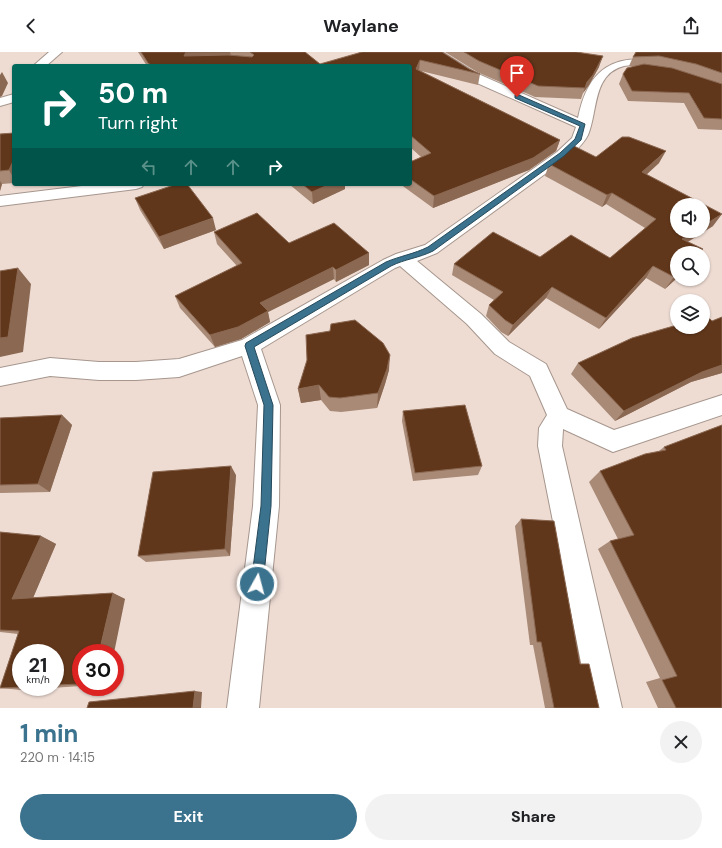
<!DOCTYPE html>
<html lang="en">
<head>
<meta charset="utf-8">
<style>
  body { margin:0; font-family:"DM Sans",sans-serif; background:#f2f2f2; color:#202124; height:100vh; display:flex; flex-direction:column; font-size:15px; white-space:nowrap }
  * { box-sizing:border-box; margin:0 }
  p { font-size:13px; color:#757577 }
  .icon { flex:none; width:22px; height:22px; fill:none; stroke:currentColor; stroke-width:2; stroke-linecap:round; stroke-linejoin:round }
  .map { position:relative; height:656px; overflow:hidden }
  .side { display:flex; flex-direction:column; background:#fff; flex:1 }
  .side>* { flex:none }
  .hud { position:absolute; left:12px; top:12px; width:400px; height:122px; border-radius:4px; box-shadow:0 1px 3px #0004; background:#00695c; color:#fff; overflow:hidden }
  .controls { position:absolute; left:670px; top:146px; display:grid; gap:8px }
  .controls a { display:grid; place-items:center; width:40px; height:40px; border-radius:50%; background:#fff; box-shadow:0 1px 3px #0004; font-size:20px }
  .speed { position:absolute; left:12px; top:592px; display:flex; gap:8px; font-size:20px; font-weight:700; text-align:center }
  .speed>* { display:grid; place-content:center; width:52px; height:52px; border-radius:50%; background:#fff; box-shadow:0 1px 3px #0004; line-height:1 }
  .speed small { font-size:10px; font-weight:400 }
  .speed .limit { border:6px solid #d22; background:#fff; color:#111 }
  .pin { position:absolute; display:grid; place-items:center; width:34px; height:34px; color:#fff; margin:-41px -17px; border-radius:50% 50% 50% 0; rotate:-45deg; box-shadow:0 0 4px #0007 }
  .pin .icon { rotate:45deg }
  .me { position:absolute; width:44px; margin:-22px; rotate:7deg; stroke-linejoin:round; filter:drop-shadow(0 0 3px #0008) }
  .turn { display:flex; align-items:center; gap:14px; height:84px; padding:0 20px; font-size:18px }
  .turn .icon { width:52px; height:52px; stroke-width:2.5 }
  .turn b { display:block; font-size:28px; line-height:34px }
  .lanes { display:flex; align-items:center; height:38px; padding:0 20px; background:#0003; justify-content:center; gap:20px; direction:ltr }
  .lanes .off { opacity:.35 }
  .round { display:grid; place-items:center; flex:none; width:42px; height:42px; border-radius:21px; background:#f2f2f2 }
  .overview { display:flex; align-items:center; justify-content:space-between; height:68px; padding:0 20px }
  h1 { font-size:24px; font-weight:700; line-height:30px; color:#3b728d }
  .primary-button { display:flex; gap:8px; margin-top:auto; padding:8px 20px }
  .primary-button a { flex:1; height:46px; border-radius:24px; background:#3b728d; color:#fff; font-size:16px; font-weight:700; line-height:46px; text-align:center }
  .primary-button a+a { background:#f2f2f2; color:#202124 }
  header { display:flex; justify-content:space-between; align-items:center; height:52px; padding:0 20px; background:#fff; font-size:18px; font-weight:700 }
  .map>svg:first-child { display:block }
</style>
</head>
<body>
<header><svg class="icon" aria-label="back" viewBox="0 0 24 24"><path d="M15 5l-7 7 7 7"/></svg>Waylane<svg class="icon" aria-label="share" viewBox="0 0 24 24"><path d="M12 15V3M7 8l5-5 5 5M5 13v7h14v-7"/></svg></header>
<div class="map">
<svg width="722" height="656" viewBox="0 0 722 656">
  <rect width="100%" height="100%" fill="#eedcd3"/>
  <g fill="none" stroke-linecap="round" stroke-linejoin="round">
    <defs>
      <g id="minor">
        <polygon points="49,0 62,0 46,14 33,14"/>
        <path d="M428 0H442L476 21 578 66C588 16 614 0 664 10L666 12 664 14C652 18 638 11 624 14 592 22 598 60 588 83 583 93 575 99 567 106L437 201 417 209 481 262 509 290 546 312 567 357 614 378 722 343V363L613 400 563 377V378L562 394 622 656H590L538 394 539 376 547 363 530 324 495 302 467 272 400 214 395 216 261 297 280 353 279 454 259 656H227L253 454 258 353 242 304 179 325 136 328H99L50 324 0 334V316L50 306 99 310H136L179 307 242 288 383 208 396 202 425 193 557 100 572 86 576 75 468 27Z"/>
        <polygon points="14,42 14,50 0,54 0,46"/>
        <polygon points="98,132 144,132 142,135 136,137 0,154 0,144"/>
      </g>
    </defs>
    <use href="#minor" stroke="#a6968d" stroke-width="2"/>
    <use href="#minor" fill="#fff" fill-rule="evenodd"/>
  </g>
  <g fill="#a88a77" fill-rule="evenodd">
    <polygon points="138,0 305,0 320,12 442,0 469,17 480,22 478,33 421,19 560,88 556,99 529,118 433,156 400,132 410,132 410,110 421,105 410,95 410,14 147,14"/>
    <polygon points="445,0 576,0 599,15 589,33 583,41 581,47 535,45 477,20"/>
    <polygon points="722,0 722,78 698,77 684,51 628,49 619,32 623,22 634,14 629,14 633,5"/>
    <polygon points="14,81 14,131 2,132 0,139 0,82"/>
    <polygon points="596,105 659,111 646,123 713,174 688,190 703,197 700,201 677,201 677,226 665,237 646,226 599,277 546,246 508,284 501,280 486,264 489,253 494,248 452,223 454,212 540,205 610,206 645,176 606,152 602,155 545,124 549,112"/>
    <polygon points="289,132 345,132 345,137 313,152"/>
    <polygon points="135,146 216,178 164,197 140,158"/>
    <polygon points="214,180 289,191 369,201 369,213 336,230 334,227 268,260 270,270 241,287 215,295 180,256 175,244 237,214 217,192"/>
    <polygon points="722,265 722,321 691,330 615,369 571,322 578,311 712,269"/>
    <polygon points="389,318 385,332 377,356 341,360 330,359 321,348 301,351 298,337"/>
    <polygon points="403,359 482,414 478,423 413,429 402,369"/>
    <polygon points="62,363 72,373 50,440 0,441 0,366"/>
    <polygon points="722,373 722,656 658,656 646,630 660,626 598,497 610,489 618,487 589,430 600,419 659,399 664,395"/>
    <polygon points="236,423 230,504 146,510 138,504"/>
    <polygon points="521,467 580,612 599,656 545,656 533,593 530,593 515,474"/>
    <path d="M0 480 41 484 56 492 33 546 113 541 125 547 81 601V634L21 638 0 636 18 582 0 580ZM55 601V635H21Z"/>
  </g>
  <g fill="#8b6852">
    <polygon points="186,0 230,0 231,4 184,4"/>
    <polygon points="603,4 599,15 589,33 583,41 587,30"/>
    <polygon points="420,8 419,19 416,17"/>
    <polygon points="2,20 8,31 2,44 0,45 0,23"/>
    <polygon points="560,88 556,99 529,118 433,156 434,144"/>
    <polygon points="666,99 659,111 636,132 642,120"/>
    <polygon points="14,107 14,127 9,118"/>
    <polygon points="0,129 2,132 0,139"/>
    <polygon points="330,132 345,132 345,137 313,152 312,140"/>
    <polygon points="612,141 606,152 602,155 607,143"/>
    <polygon points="722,162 713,174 674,198 682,187 694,179 703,179 703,174"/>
    <polygon points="213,166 216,178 164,197 159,185"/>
    <polygon points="369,201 369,213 336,230 336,218"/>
    <polygon points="653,214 646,226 599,277 606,266"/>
    <polygon points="333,215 334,227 268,260 270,270 241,287 215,295 210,283 260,251"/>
    <polygon points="18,216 31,232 23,300 0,305 0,286"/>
    <polygon points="677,222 677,226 665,237 674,225"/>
    <polygon points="552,235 546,246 508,284 513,273"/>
    <polygon points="390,303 389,318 385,332 377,356 378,341"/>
    <polygon points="722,313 722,321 691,330 615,369 624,359 702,320"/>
    <polygon points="319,333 321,348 301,351 298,337"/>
    <polygon points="62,363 72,373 50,440 38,432"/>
    <polygon points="231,414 236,423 230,504 225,497"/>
    <polygon points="41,484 56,492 30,553 12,547"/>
    <polygon points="113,541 125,547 114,601 99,601"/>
    <polygon points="195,639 202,640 201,656 193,656"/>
  </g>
  <g fill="#61371b" stroke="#8b6852">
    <polygon points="141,0 186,0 184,4 228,3 252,5 254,3 250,0 305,0 320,12 362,0 442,0 469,17 480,22 420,8 416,17 560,88 533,106 434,144 410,127 410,110 431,101 410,83 410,14 152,14 148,11"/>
    <polygon points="464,0 576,0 603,4 593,23 587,30 585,36 538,34 479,9"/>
    <polygon points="636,0 722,0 722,21 696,12 659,4 633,5"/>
    <polygon points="644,12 672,16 722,32 722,67 704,66 689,41 632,39 623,22 627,16"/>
    <polygon points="14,81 14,107 9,118 0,119 0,82"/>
    <polygon points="622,85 629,85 666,99 642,120 722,162 703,174 703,153 677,153 677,179 694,179 682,187 703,197 699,201 677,201 677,222 674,225 653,214 606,266 552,235 513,273 505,268 489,253 503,240 454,212 493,180 540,205 571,183 610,206 656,167 612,141 607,143 549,112 574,94 596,105"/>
    <polygon points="177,132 187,132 213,166 159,185 135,146"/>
    <polygon points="302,132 330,132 312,140"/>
    <polygon points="257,161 289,191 334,171 369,201 336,218 333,215 260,251 268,259 238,275 210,283 175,244 242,211 214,180"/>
    <polygon points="18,216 8,285 0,286 0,219"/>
    <polygon points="707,264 712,269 722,265 722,313 702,320 624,359 578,311 632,286 677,273 677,275 703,275 703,265"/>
    <polygon points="355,268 383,291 390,303 387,317 378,341 340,346 329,345 319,333 298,337 307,308 306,283 330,279 331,272"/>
    <polygon points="465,353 482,414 415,421 403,359"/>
    <polygon points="62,363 38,432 0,433 0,366"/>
    <polygon points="722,373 722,656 676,656 662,628 677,624 610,489 634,483 600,419 645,402 666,398 664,395"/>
    <polygon points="231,414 225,497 138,504 153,420"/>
    <polygon points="521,467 554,469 580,612 589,612 599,656 554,656 541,590 537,590"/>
    <polygon points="0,480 41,484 12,547 113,541 99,601 81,601 81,632 55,633 55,601 21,601 21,635 25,635 0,636 19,579 0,578"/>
    <polygon points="195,639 193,656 87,656 89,650"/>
  </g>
  <path fill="#3b728d" stroke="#264a5c" d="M515 43H519L585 72 581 88 564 104 433 199C419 206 405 207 391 214L254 295 273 353 271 454 263 532 261 536 257 538 253 536 251 532 261 454 264 353 245 294 246 291 386 210C400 204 414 202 428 195L560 101 575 87 580 74 515 46Z"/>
</svg>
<div class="controls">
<a><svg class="icon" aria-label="sound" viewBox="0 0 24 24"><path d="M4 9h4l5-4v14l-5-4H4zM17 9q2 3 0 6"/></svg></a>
<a><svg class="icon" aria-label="search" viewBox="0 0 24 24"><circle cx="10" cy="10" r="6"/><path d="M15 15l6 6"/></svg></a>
<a><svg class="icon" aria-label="layers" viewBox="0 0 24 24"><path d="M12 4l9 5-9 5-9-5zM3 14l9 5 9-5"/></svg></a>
</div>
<div class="speed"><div>21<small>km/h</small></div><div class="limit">30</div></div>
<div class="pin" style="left:517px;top:45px;background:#d93025"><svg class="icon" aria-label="arrive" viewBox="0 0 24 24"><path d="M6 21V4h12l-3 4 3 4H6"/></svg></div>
<svg class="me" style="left:257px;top:532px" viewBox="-20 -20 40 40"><circle r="17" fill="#3b728d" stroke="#fff" stroke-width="3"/><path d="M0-11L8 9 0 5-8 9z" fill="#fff"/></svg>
<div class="hud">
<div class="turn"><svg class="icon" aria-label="right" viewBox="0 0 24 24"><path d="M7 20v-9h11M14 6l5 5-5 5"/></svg><div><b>50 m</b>Turn right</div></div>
<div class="lanes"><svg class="icon off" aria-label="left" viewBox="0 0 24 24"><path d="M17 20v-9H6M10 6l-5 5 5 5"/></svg><svg class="icon off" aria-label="ahead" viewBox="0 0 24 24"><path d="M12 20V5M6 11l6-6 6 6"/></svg><svg class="icon off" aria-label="ahead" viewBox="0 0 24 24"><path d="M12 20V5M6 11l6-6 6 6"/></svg><svg class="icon" aria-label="right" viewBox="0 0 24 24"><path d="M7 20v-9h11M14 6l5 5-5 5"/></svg></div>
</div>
</div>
<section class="side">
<div class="overview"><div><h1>1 min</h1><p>220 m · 14:15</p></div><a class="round"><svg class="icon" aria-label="close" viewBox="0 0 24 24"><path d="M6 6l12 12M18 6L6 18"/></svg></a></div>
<div class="primary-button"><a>Exit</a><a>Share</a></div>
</section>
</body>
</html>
